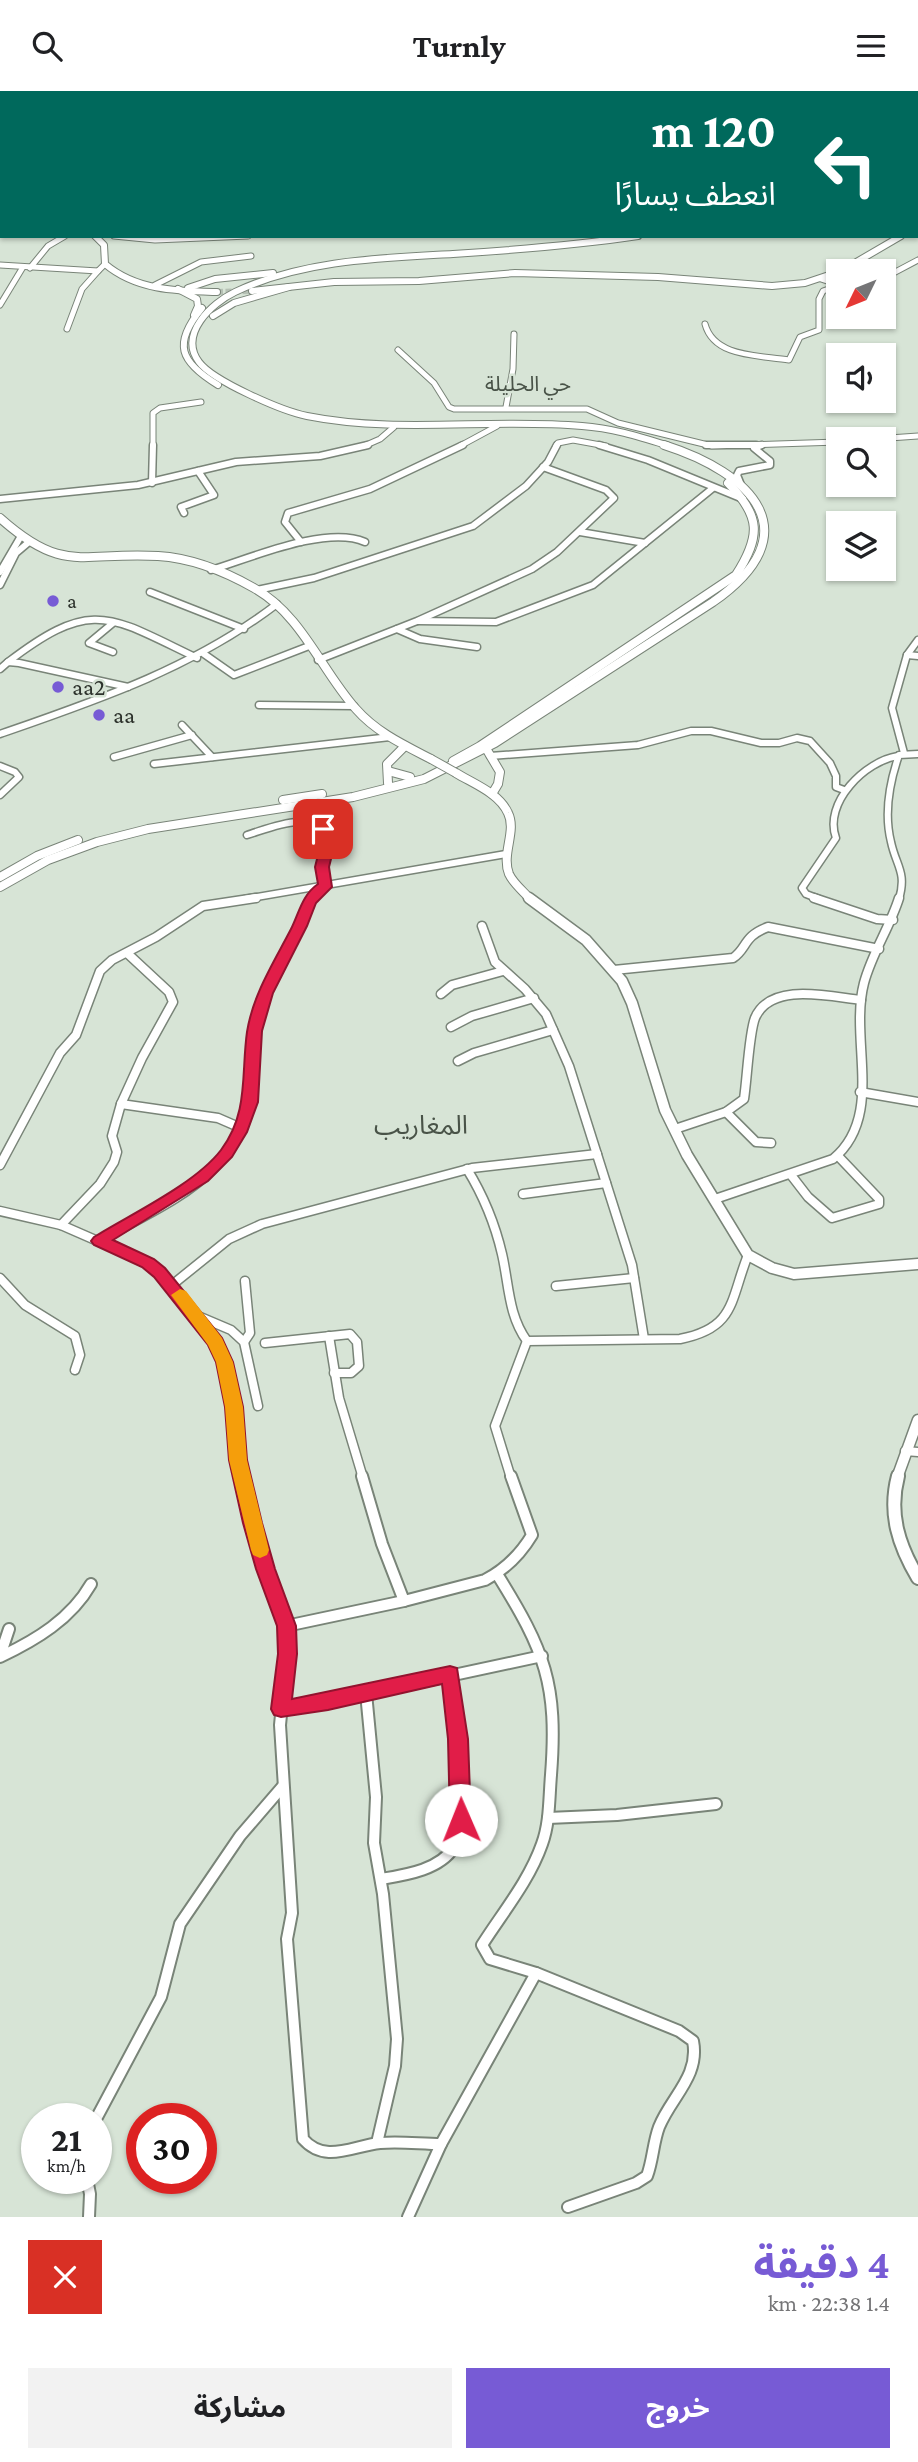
<!DOCTYPE html>
<html lang="ar">
<head>
<meta charset="utf-8">
<style>
  body { margin:0; font-family:"Crimson Pro","Noto Sans Arabic",serif; background:#f2f2f2; color:#202124; direction:rtl; height:100vh; display:flex; flex-direction:column; font-size:26px; white-space:nowrap }
  * { box-sizing:border-box; margin:0 }
  p { font-size:23px; color:#757577 }
  .icon { flex:none; width:38px; height:38px; fill:none; stroke:currentColor; stroke-width:2; stroke-linecap:round; stroke-linejoin:round }
  .map { position:relative; height:2126px; overflow:hidden; direction:ltr }
  .panel { display:flex; flex-direction:column; background:#fff; flex:1 }
  .panel>* { flex:none }
  .banner { position:absolute; left:0px; top:0px; width:919px; height:147px; box-shadow:0 2px 5px #0004; direction:rtl; background:#00695c; color:#fff; overflow:hidden }
  .needle { width:46px; rotate:227deg }
  .fabs { position:absolute; left:826px; top:168px; display:grid; gap:14px }
  .fabs a { display:grid; place-items:center; width:70px; height:70px; border-radius:0px; background:#fff; box-shadow:0 2px 5px #0004; font-size:35px }
  .speed { position:absolute; left:21px; top:2012px; display:flex; gap:14px; font-size:35px; font-weight:700; text-align:center }
  .speed>* { display:grid; place-content:center; width:91px; height:91px; border-radius:50%; background:#fff; box-shadow:0 2px 5px #0004; line-height:1 }
  .speed small { font-size:18px; font-weight:400 }
  .speed .limit { border:10px solid #d22; background:#fff; color:#111 }
  .pin { position:absolute; display:grid; place-items:center; width:60px; height:60px; color:#fff; margin:-30px; border-radius:14px; box-shadow:0 4px 10px #0006 }
  .me { position:absolute; width:77px; margin:-38px; rotate:359deg; stroke-linejoin:round; filter:drop-shadow(0 0 5px #0008) }
  .turn { display:flex; align-items:center; gap:24px; height:147px; padding:0 28px; font-size:32px }
  .turn .icon { width:91px; height:91px; stroke-width:2.5 }
  .turn b { display:block; font-size:49px; line-height:60px }
  .round { display:grid; place-items:center; flex:none; width:74px; height:74px; border-radius:0px; background:#f2f2f2 }
  .headline { display:flex; align-items:center; justify-content:space-between; height:119px; padding:0 28px }
  h1 { font-size:42px; font-weight:700; line-height:52px; color:#775bd5 }
  .action { display:flex; gap:14px; margin-top:auto; padding:14px 28px }
  .action a { flex:1; height:80px; border-radius:0px; background:#775bd5; color:#fff; font-size:28px; font-weight:700; line-height:80px; text-align:center }
  .action a+a { background:#f2f2f2; color:#202124 }
  header { display:flex; justify-content:space-between; align-items:center; height:91px; padding:0 28px; background:#fff; font-size:32px; font-weight:700 }
  .map>svg:first-child { display:block }
</style>
</head>
<body>
<header><svg class="icon" aria-label="menu" viewBox="0 0 24 24"><path d="M4 6h16M4 12h16M4 18h16"/></svg>Turnly<svg class="icon" aria-label="search" viewBox="0 0 24 24"><circle cx="10" cy="10" r="6"/><path d="M15 15l6 6"/></svg></header>
<div class="map">
<svg width="918" height="2126" viewBox="0 0 918 2126">
  <rect width="100%" height="100%" fill="#d7e4d6"/>
  <g fill="none" stroke-linecap="round" stroke-linejoin="round">
    <polyline stroke="#b5c0b4" stroke-width="6" stroke-dasharray="6 2.5" stroke-linecap="butt" points="217,201 252,200"/>
    <defs>
      <g id="minor-far3">
        <polyline points="264,0 273,2"/>
        <polyline points="340,0 345,2"/>
        <polyline points="629,0 632,2"/>
        <polyline points="50,2 54,0"/>
        <polyline points="146,2 152,0"/>
        <polyline points="114,145 155,149 248,145"/>
        <polyline points="0,174 98,180 105,173"/>
        <polyline points="30,177 48,155 65,145"/>
        <polyline points="884,187 918,169"/>
        <polyline points="821,188 836,193 838,201"/>
        <polyline points="155,194 201,171 251,165"/>
        <polyline points="0,214 23,176"/>
        <path d="M705 233C714 267 760 264 789 269L800 246 819 239V208L823 200 837 195"/>
        <polyline points="67,238 82,198 98,180"/>
        <polyline points="398,259 434,292 449,316 454,318 587,318 618,332 712,355 838,351"/>
        <polyline points="506,316 513,278 514,243"/>
        <polyline points="875,348 918,345"/>
        <polyline points="153,355 153,322 160,317 201,311"/>
        <polyline points="364,355 380,348 394,336"/>
        <polyline points="460,355 497,335"/>
        <polyline points="556,355 558,352 573,349 606,355"/>
        <polyline points="758,355 762,354"/>
      </g>
      <g id="minor-far2">
        <polyline points="599,354 648,369 743,408"/>
        <polyline points="706,354 756,354"/>
        <polyline points="152,392 153,354"/>
        <polyline points="741,394 737,384 739,380 770,374 770,370 754,357 762,354"/>
        <polyline points="0,408 138,394 236,371 320,365 368,354"/>
        <polyline points="184,422 181,416 214,404 198,380"/>
        <polyline points="580,441 645,452"/>
        <polyline points="301,451 285,431 288,422 370,398 463,354"/>
        <path d="M211 479C251 467 326 434 365 451"/>
        <polyline points="0,481 21,445"/>
        <polyline points="0,494 16,462 29,451"/>
        <polyline points="257,499 314,487 473,435 526,395 548,371 557,354"/>
        <polyline points="150,501 244,538"/>
        <polyline points="418,530 496,531 593,494 713,397"/>
        <polyline points="113,532 89,552 113,561"/>
        <polyline points="397,538 420,548 477,556"/>
        <polyline points="204,563 234,584 309,555"/>
        <polyline points="907,564 918,565"/>
        <polyline points="318,569 417,530 532,478 557,461 614,407 606,399 543,376"/>
        <path d="M8 571C93 506 109 525 197 567"/>
        <polyline points="0,578 8,571 19,572 128,596"/>
        <polyline points="259,614 354,615"/>
        <polyline points="182,634 212,666"/>
        <path d="M0 643C98 609 193 577 277 513"/>
        <polyline points="904,662 892,617 907,564 918,549"/>
        <polyline points="490,665 638,654 691,640 711,640 761,652 779,652 797,647 810,650 830,672 836,685 836,696 844,699"/>
        <polyline points="114,666 192,644"/>
        <polyline points="154,673 390,646"/>
        <polyline points="0,675 15,681 19,686 0,704"/>
        <path d="M247 744C273 736 313 717 329 748L322 776 325 796"/>
        <polyline points="245,808 506,763"/>
        <polyline points="312,808 320,797"/>
        <path d="M819 808 806 803 802 797 836 747C823 712 865 670 898 665"/>
        <path d="M899 808C907 781 896 775 891 751 884 723 890 690 899 664L918 663"/>
      </g>
      <g id="minor-far1">
        <polyline points="814,807 877,828 893,829"/>
        <polyline points="482,835 495,871 525,898 546,923 569,975 632,1174 644,1248"/>
        <path d="M614 879 733 867C747 858 743 845 768 836L879 858"/>
        <polyline points="441,903 452,894 503,880"/>
        <polyline points="451,936 472,925 534,907"/>
        <polyline points="458,970 474,962 553,939"/>
        <polyline points="860,1001 918,1011"/>
        <polyline points="121,1013 218,1027 241,1037"/>
        <polyline points="726,1021 756,1051 771,1052"/>
        <path d="M675 1038 726 1021 744 1008C747 989 749 942 755 927 771 890 831 906 861 909"/>
        <polyline points="0,1074 60,962 76,944 100,880 112,869 156,846 203,815 256,807"/>
        <path d="M467 1078C483 1104 495 1133 502 1163 509 1193 508 1224 527 1250"/>
        <polyline points="791,1084 808,1106 832,1127 879,1113 879,1108 839,1066"/>
        <polyline points="523,1103 606,1092"/>
        <path d="M715 1108 833 1068C885 1025 849 949 864 892 872 862 890 836 899 807"/>
        <polyline points="0,1120 61,1134 148,1172 172,1194 216,1251 230,1293 242,1387"/>
        <polyline points="61,1134 100,1093 114,1071 117,1061 112,1045 121,1013 142,967 173,911 169,901 127,862"/>
        <path d="M100 1150C138 1127 181 1110 213 1078 264 1028 241 982 258 923 267 893 284 868 297 841 303 829 307 818 313 807"/>
        <polyline points="0,1187 25,1214 75,1245 80,1264 75,1279"/>
        <polyline points="172,1194 229,1148 262,1133 472,1077 597,1063"/>
        <polyline points="556,1195 634,1187"/>
        <polyline points="198,1225 231,1239 244,1251 258,1315"/>
        <polyline points="329,1245 339,1307 363,1387"/>
        <polyline points="244,1251 250,1242 245,1190"/>
        <polyline points="265,1252 350,1243 357,1251 359,1275 351,1282 334,1282"/>
        <polyline points="905,1360 918,1361"/>
        <path d="M511 1387 495 1335 527 1250 680 1248C736 1237 730 1209 748 1164"/>
      </g>
      <g id="minor">
        <path d="M242 1385 252 1432 286 1535 404 1510 485 1489C506 1478 520 1464 532 1444L511 1385"/>
        <polyline points="362,1385 382,1453 404,1510"/>
        <path d="M497 1483C545 1560 558 1593 551 1684 549 1707 550 1731 542 1753 529 1790 503 1821 482 1854L490 1868 536 1882 679 1940 693 1950C700 1985 671 2006 659 2036 653 2052 653 2069 647 2085L636 2092 568 2116"/>
        <path d="M286 1535 287 1563 280 1634 292 1822 287 1848 303 2048C325 2073 352 2055 380 2052 400 2050 421 2053 441 2053"/>
        <polyline points="0,1565 9,1538"/>
        <path d="M0 1566C36 1549 71 1528 91 1493"/>
        <polyline points="366,1602 376,1706 374,1752 383,1803 397,1948 395,1975 377,2052"/>
        <polyline points="280,1618 328,1611 542,1565"/>
        <polyline points="548,1727 617,1724 716,1713"/>
        <path d="M381 1788C405 1784 440 1779 454 1756 474 1724 455 1621 450 1583"/>
        <polyline points="96,2028 161,1906 180,1833 240,1745 283,1695"/>
        <polyline points="87,2088 90,2103 89,2126"/>
        <polyline points="408,2126 441,2053 536,1882"/>
      </g>
      <g id="tertiary-far3">
        <polyline points="658,0 661,2"/>
        <path d="M95 145 104 154 105 173C137 200 178 200 217 201"/>
        <polyline points="841,180 901,145"/>
        <polyline points="188,197 215,188 273,182"/>
        <polyline points="252,200 334,191 419,190 515,182 658,186 772,195 805,192 838,181"/>
      </g>
      <g id="tertiary-far2">
        <path d="M0 427C65 485 83 460 158 465 191 467 226 481 254 497 302 524 321 579 356 618 376 641 404 654 431 668"/>
        <path d="M456 682C474 693 499 702 508 722 517 740 501 763 509 783 513 792 524 801 530 808"/>
      </g>
      <g id="tertiary-far1">
        <polyline points="529,807 586,849 622,890 632,912 665,1019 687,1064 748,1164 772,1177 794,1183 918,1173"/>
        <polyline points="897,1387 918,1329"/>
      </g>
      <path id="tertiary" d="M898 1385C888 1423 899 1455 918 1487"/>
      <g id="secondary-far1">
        <polyline points="777,2 779,0"/>
        <path d="M638 145C577 154 515 159 453 163 381 167 302 169 235 201 212 212 178 243 199 271 213 290 282 320 307 325 397 343 490 327 582 335 612 337 640 346 669 355"/>
        <polyline points="178,198 197,208 198,215 194,224"/>
        <path d="M202 217C172 253 180 271 218 294"/>
        <polyline points="213,225 234,212 289,196"/>
      </g>
      <g id="secondary">
        <polyline points="487,659 500,681 498,693 492,703"/>
        <path d="M453 670 480 655 736 484C761 445 761 425 728 392"/>
        <polyline points="388,680 410,686"/>
        <polyline points="388,692 387,673 405,655"/>
        <polyline points="283,709 322,703"/>
        <polyline points="0,786 37,765 78,749"/>
        <path d="M0 796 48 769 97 751 148 738 353 706 424 688 495 652 713 511C812 442 752 382 664 354"/>
      </g>
    </defs>
    <use href="#minor-far3" stroke="#798478" stroke-width="7"/>
    <use href="#minor-far2" stroke="#798478" stroke-width="9"/>
    <use href="#minor-far1" stroke="#798478" stroke-width="11"/>
    <use href="#minor" stroke="#798478" stroke-width="14"/>
    <use href="#tertiary-far3" stroke="#798478" stroke-width="8"/>
    <use href="#tertiary-far2" stroke="#798478" stroke-width="10"/>
    <use href="#tertiary-far1" stroke="#798478" stroke-width="13"/>
    <use href="#tertiary" stroke="#798478" stroke-width="16"/>
    <use href="#secondary-far1" stroke="#798478" stroke-width="8"/>
    <use href="#secondary" stroke="#798478" stroke-width="10"/>
    <use href="#minor-far3" stroke="#fff" stroke-width="5"/>
    <use href="#minor-far2" stroke="#fff" stroke-width="6"/>
    <use href="#minor-far1" stroke="#fff" stroke-width="8"/>
    <use href="#minor" stroke="#fff" stroke-width="10"/>
    <use href="#tertiary-far3" stroke="#fff" stroke-width="6"/>
    <use href="#tertiary-far2" stroke="#fff" stroke-width="8"/>
    <use href="#tertiary-far1" stroke="#fff" stroke-width="10"/>
    <use href="#tertiary" stroke="#fff" stroke-width="12"/>
    <use href="#secondary-far1" stroke="#fff" stroke-width="6"/>
    <use href="#secondary" stroke="#fff" stroke-width="8"/>
    <defs>
      <polyline id="tertiary-bridge" points="431,668 456,682"/>
    </defs>
    <use href="#tertiary-bridge" stroke="#798478" stroke-width="10" stroke-linecap="butt"/>
    <use href="#tertiary-bridge" stroke="#fff" stroke-width="8"/>
  </g>
  <path fill="#e11d48" stroke="#92132f" stroke-width="2" d="M323 734 328 735 336 748 329 776 332 796 316 812 307 835 273 902 262 940 258 1011 247 1041 232 1066 208 1090 113 1149 154 1168 165 1177 222 1247 233 1271 243 1316 247 1369 262 1432 275 1478 296 1535 297 1563 292 1608 450 1575 457 1577 468 1648 471 1729 468 1735 461 1738 453 1735 450 1729 448 1648 442 1593 328 1619 281 1626 274 1624 271 1618 278 1563 277 1535 256 1478 243 1432 229 1369 225 1316 216 1271 208 1254 154 1186 142 1176 94 1154 91 1150 94 1146C131 1123 195 1093 221 1059 249 1022 241 983 247 941 253 903 274 871 291 838 299 822 302 804 318 793L315 776 322 748 316 738Z"/>
  <polygon fill="#f59e0b" points="180,1198 186,1200 222,1247 233,1271 243,1316 247,1369 269,1459 267,1464 260,1467 253,1464 251,1459 229,1369 225,1316 216,1271 208,1254 171,1204"/>
  <g fill="#775bd5" stroke="#d7e4d6" stroke-width="2.5">
    <circle cx="53" cy="510" r="7"/>
    <circle cx="58" cy="596" r="7"/>
    <circle cx="99" cy="624" r="7"/>
  </g>
  <g text-anchor="middle" stroke-width="5" stroke-linejoin="round" paint-order="stroke">
    <g font-size="21" fill="#495348" stroke="#d7e4d6">
      <text x="528" y="300">حي الحليلة</text>
    </g>
    <g font-size="21" fill="#2d322c" stroke="#d7e4d6" text-anchor="start">
      <text x="67" y="517">a</text>
    </g>
    <g font-size="24" fill="#2d322c" stroke="#d7e4d6" text-anchor="start">
      <text x="72" y="604">aa2</text>
      <text x="113" y="632">aa</text>
    </g>
    <g font-size="26" fill="#495348" stroke="#d7e4d6">
      <text x="421" y="1043">المغاريب</text>
    </g>
  </g>
</svg>
<div class="fabs">
<a><svg class="needle" viewBox="-14 -14 28 28"><path d="M0-13l5 13h-10z" fill="#e53935"/><path d="M0 13l5-13h-10z" fill="#757577"/></svg></a>
<a><svg class="icon" aria-label="sound" viewBox="0 0 24 24"><path d="M4 9h4l5-4v14l-5-4H4zM17 9q2 3 0 6"/></svg></a>
<a><svg class="icon" aria-label="search" viewBox="0 0 24 24"><circle cx="10" cy="10" r="6"/><path d="M15 15l6 6"/></svg></a>
<a><svg class="icon" aria-label="layers" viewBox="0 0 24 24"><path d="M12 4l9 5-9 5-9-5zM3 14l9 5 9-5"/></svg></a>
</div>
<div class="speed"><div>21<small>km/h</small></div><div class="limit">30</div></div>
<div class="pin" style="left:323px;top:738px;background:#d93025"><svg class="icon" aria-label="arrive" viewBox="0 0 24 24"><path d="M6 21V4h12l-3 4 3 4H6"/></svg></div>
<svg class="me" style="left:461px;top:1729px" viewBox="-20 -20 40 40"><circle r="19" fill="#fff"/><path d="M0-13L10 11 0 6-10 11z" fill="#e11d48"/></svg>
<div class="banner">
<div class="turn"><svg class="icon" aria-label="left" viewBox="0 0 24 24"><path d="M17 20v-9H6M10 6l-5 5 5 5"/></svg><div><b>120 m</b>انعطف يسارًا</div></div>
</div>
</div>
<section class="panel">
<div class="headline"><div><h1>4 دقيقة</h1><p>1.4 km · 22:38</p></div><a class="round" style="background:#d93025;color:#fff"><svg class="icon" aria-label="close" viewBox="0 0 24 24"><path d="M6 6l12 12M18 6L6 18"/></svg></a></div>
<div class="action"><a>خروج</a><a>مشاركة</a></div>
</section>
</body>
</html>
